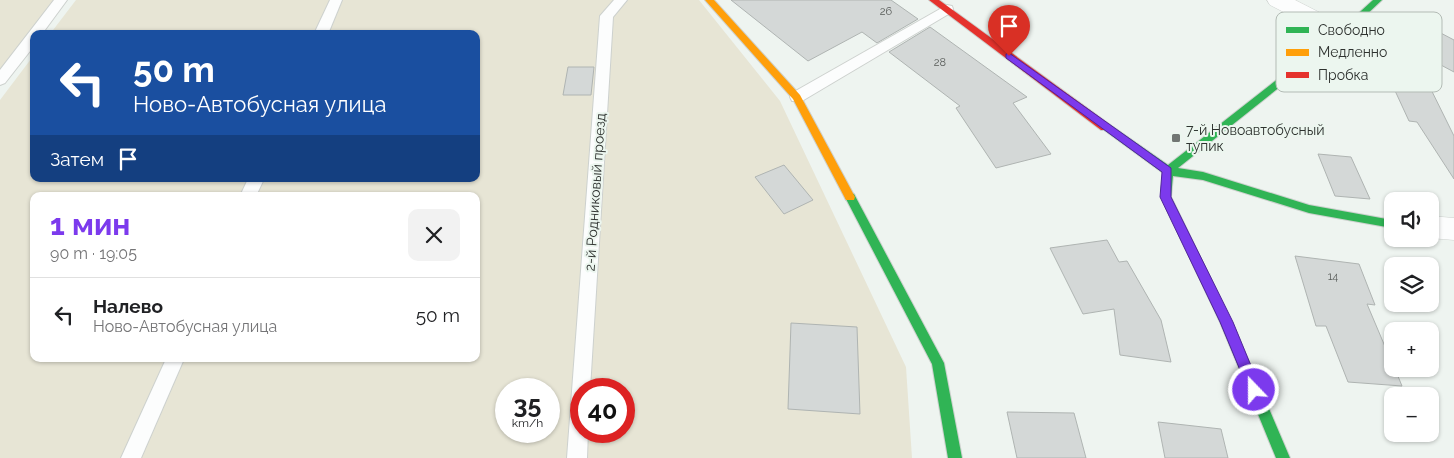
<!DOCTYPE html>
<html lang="ru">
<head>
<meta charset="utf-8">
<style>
  body { margin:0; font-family:Raleway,sans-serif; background:#f2f2f2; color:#202124; height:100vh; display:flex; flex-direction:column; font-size:19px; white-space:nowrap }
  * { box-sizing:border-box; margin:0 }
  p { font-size:16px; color:#757577 }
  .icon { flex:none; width:28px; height:28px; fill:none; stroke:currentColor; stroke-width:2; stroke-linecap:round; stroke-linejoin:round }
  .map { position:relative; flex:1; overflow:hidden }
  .sheet { position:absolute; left:30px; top:192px; width:450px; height:170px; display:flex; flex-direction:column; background:#fff; border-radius:10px; box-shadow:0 1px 4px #0004 }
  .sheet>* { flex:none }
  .top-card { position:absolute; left:30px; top:30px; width:450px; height:152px; border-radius:10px; box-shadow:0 1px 4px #0004; background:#1a4fa0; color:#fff; overflow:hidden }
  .controls { position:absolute; left:1384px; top:192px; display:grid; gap:10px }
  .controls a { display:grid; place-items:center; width:55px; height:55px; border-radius:10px; background:#fff; box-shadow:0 1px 4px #0004; font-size:25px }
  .speed { position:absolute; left:495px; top:378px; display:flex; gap:10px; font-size:25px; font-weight:700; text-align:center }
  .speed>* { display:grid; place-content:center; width:65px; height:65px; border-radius:50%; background:#fff; box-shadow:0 1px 4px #0004; line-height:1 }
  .speed small { font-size:12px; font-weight:400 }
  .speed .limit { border:8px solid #d22; background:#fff; color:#111 }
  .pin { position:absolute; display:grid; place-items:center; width:42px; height:42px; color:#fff; margin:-51px -21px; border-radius:50% 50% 50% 0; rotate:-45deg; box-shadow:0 0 5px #0007 }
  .pin .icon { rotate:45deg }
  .me { position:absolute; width:55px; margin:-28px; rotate:338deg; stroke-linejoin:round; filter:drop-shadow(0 0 4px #0008) }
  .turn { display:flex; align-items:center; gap:18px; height:105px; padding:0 20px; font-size:22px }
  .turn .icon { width:65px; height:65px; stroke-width:2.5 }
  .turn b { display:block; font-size:35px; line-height:42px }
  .then { display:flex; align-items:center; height:48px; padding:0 20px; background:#0003; gap:10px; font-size:19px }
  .round { display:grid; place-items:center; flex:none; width:52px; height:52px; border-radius:10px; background:#f2f2f2 }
  .summary { display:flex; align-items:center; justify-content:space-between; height:85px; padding:0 20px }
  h1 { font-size:30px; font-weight:700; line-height:38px; color:#7c3aed }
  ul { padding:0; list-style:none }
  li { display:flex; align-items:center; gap:15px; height:75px; padding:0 20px; border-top:1px solid #e0e0e0 }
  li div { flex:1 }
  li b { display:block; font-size:19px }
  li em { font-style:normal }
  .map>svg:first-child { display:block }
</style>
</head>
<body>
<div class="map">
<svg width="1454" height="458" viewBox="0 0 1454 458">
  <rect width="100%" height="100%" fill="#eef4f0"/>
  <g fill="#e7e5d5" fill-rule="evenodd">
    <polygon points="0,0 55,0 0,71"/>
    <path d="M76 0H699L780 101 906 367 912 458H0V100L34 55V179H476V34H50ZM34 196H476V359H34ZM506 389H549V431H506ZM581 389H624V431H581Z"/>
  </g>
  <g fill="#d4d8d7" stroke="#afb4b2">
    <polygon points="731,0 891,0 918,19 877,43 862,32 808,61"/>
    <polygon points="930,27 1027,97 1013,103 1051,154 996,168 956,108 960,106 889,52"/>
    <polygon points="1435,30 1454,40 1454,72 1411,49 1454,136 1454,179 1417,122 1409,121 1385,69"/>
    <polygon points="568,67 594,67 591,95 563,95"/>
    <polygon points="1318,154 1351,157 1370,199 1335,196"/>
    <polygon points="784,165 813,200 784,214 755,177"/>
    <polygon points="1107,240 1119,262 1127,261 1161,320 1171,362 1120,355 1114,309 1083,314 1050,248"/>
    <polygon points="1295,256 1359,264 1375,305 1367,304 1392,363 1392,369 1395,369 1402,386 1348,382 1326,326 1316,326"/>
    <polygon points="791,323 857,327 860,414 788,409"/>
    <polygon points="1007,412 1074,413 1086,458 1017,458"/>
    <polygon points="1158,422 1221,429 1228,458 1165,458"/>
  </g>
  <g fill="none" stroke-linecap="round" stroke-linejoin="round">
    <defs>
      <g id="lane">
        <polygon points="54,0 67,0 42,34 34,34 34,46 5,83 0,85 0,70"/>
        <polygon points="330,0 342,0 328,34 314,34"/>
        <polygon points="614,0 627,0 613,17 590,389 581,389 581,431 588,431 587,458 567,458 600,16"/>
        <polygon points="947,5 952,6 953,9 952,12 802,101 792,101 790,97 792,93"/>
        <polygon points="248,179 264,179 256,196 240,196"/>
        <polygon points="166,359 184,359 141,458 121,458"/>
      </g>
      <g id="street">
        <polygon points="1267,0 1295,0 1350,28 1353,33 1350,38 1342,40 1334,38 1270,5"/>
        <polygon points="1430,216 1454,218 1454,240 1430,238"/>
      </g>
      <g id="fast">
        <polygon points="1373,0 1382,0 1345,35 1178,168 1203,172 1309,205 1392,220 1392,228 1309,213 1203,180 1173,176 1171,197 1232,322 1290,458 1276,458 1220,322 1161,197 1163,173 1100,127 1105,123 1109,124 1168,165 1339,31"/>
        <polygon points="850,193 854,194 944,363 962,458 948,458 932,364 845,197"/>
      </g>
      <polygon id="slow" points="705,0 714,0 800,95 855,197 854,200 846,200 793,99"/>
      <polygon id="jam" points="929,0 939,0 1109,124 1110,127 1109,130 1101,130"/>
    </defs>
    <use href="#lane" stroke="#cdd1ce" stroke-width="2"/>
    <use href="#street" stroke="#cdd1ce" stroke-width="1"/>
    <use href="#fast" stroke="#cdd1ce" stroke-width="2"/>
    <use href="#slow" stroke="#cdd1ce" stroke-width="2"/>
    <use href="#jam" stroke="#cdd1ce" stroke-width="2"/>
    <use href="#lane" fill="#fcfdfd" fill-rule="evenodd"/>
    <use href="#street" fill="#fcfdfd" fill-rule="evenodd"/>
    <use href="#fast" fill="#30b455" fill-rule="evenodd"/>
    <use href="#slow" fill="#ff9f0a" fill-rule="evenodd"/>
    <use href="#jam" fill="#e5322d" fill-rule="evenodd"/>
  </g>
  <polygon fill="#7c3aed" stroke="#51269a" points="1009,53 1171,168 1171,197 1233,322 1261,390 1259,394 1254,396 1250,394 1220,322 1160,197 1162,172 1006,58 1006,54"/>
  <rect fill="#717673" stroke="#ecf6ef" stroke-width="2" x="1171" y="133" width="10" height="10" rx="2.5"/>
  <g text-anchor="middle" stroke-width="4" stroke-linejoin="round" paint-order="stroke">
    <g font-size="11" fill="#585c59">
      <text x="886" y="15">26</text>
      <text x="940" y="66">28</text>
      <text x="1333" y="280">14</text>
    </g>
    <g font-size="14" fill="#2e322f" stroke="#ecf6ef" text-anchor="start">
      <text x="1186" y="135">7-й Новоавтобусный<tspan x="1186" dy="16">тупик</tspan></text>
    </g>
    <g font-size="14" fill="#2e322f" stroke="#ecf6ef">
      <text transform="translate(595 192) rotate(-86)" y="5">2-й Родниковый проезд</text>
    </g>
  </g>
  <rect x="1276" y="12" width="166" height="80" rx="8" fill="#ecf6ef" stroke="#b3bbb5" stroke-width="1"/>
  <rect x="1286" y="27" width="23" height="6" fill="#30b455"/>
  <rect x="1286" y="49" width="23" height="7" fill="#ff9f0a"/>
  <rect x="1286" y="72" width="23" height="6" fill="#e5322d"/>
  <g font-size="14" fill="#2e322f">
    <text x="1318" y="35">Свободно</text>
    <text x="1318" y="57">Медленно</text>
    <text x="1318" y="80">Пробка</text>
  </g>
</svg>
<div class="controls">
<a><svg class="icon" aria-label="sound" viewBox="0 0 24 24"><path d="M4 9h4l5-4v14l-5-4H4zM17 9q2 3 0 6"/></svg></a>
<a><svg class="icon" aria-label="layers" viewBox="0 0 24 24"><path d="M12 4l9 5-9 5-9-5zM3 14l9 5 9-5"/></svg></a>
<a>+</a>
<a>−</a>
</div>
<div class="speed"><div>35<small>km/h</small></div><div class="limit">40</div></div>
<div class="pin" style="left:1009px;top:56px;background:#d93025"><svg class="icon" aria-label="arrive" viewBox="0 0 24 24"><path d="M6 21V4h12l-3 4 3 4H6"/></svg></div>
<svg class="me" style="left:1254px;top:390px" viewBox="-20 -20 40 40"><circle r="17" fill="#7c3aed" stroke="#fff" stroke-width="3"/><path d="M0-11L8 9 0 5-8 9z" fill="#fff"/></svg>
<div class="top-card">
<div class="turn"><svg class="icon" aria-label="left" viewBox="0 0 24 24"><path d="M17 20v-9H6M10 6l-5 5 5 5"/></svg><div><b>50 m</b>Ново-Автобусная улица</div></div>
<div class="then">Затем<svg class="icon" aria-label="arrive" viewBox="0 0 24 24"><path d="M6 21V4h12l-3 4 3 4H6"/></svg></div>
</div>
<section class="sheet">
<div class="summary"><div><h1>1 мин</h1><p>90 m · 19:05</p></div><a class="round"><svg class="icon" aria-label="close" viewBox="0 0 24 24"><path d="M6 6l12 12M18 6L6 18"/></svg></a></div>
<ul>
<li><svg class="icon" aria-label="left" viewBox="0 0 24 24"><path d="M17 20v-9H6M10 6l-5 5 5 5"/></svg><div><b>Налево</b><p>Ново-Автобусная улица</p></div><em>50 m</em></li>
</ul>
</section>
</div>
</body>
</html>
